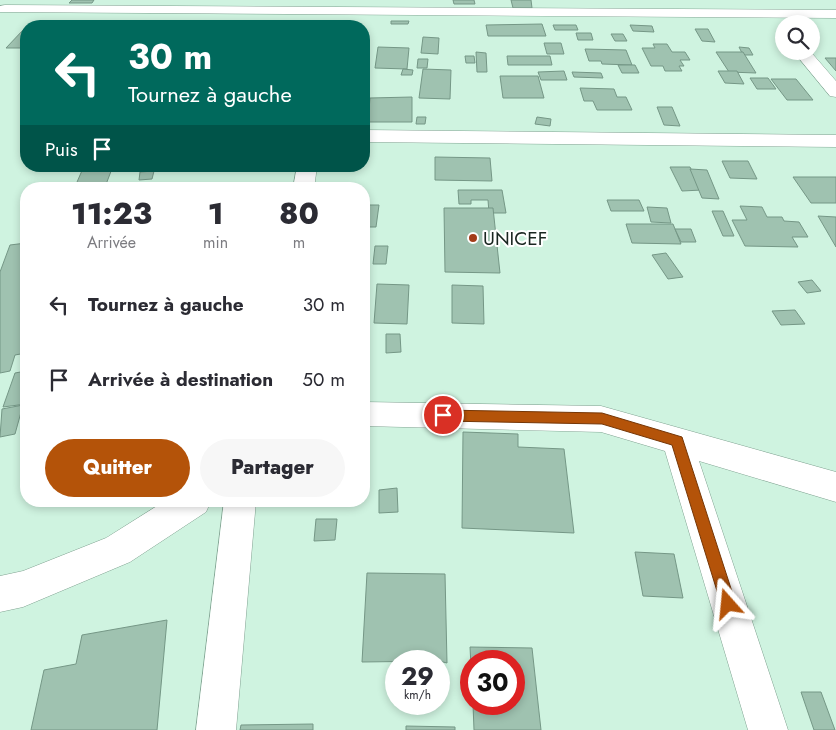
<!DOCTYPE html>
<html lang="fr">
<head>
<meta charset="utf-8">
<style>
  body { margin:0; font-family:Jost,sans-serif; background:#f7f7f7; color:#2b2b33; height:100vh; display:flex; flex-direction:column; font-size:19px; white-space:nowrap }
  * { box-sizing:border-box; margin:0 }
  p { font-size:16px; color:#7c7c81 }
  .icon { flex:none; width:28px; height:28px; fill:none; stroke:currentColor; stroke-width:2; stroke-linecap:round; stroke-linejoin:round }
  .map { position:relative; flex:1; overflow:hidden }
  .details { position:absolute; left:20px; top:182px; width:350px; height:325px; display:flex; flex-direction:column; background:#fff; border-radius:20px; box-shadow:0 2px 8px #0003 }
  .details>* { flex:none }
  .guide { position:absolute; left:20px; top:20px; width:350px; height:152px; border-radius:20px; box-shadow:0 2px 8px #0003; background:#00695c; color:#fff; overflow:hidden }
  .controls { position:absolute; left:775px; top:15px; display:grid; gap:10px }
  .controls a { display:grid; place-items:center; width:45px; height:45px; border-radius:50%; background:#fff; box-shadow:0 2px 8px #0003; font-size:25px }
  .speed { position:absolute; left:385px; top:650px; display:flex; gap:10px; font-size:25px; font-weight:700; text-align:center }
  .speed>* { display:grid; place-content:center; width:65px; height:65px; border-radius:50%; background:#fff; box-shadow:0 2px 8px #0003; line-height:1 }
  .speed small { font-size:12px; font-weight:400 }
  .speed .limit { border:8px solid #d22; background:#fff; color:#111 }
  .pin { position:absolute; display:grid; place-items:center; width:42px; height:42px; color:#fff; margin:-21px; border:2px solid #fff; border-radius:50%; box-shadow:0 1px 5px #0007 }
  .me { position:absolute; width:55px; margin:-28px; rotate:342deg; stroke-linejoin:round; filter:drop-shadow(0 0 4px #0008) }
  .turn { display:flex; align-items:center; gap:18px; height:105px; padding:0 25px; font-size:22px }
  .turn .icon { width:65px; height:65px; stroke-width:2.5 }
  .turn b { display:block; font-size:35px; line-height:42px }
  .then { display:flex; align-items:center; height:48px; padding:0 25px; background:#0003; gap:10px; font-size:19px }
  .eta { display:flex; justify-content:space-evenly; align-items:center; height:85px; text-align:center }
  .eta b { font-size:30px; font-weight:800; line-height:35px }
  .primary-button { display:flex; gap:10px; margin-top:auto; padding:10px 25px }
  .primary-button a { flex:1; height:58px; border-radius:30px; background:#b45309; color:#fff; font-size:20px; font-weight:800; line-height:58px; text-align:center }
  .primary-button a+a { background:#f7f7f7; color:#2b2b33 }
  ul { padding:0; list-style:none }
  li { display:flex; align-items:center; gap:15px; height:75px; padding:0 25px }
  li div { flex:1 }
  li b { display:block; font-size:19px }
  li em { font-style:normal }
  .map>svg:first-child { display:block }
</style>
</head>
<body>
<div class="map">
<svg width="836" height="730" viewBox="0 0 836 730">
  <rect width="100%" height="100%" fill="#cff3e0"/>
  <g fill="#9fc2b0" stroke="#759786">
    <polygon points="72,0 94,0 92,3 69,3"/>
    <polygon points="453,0 474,0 475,4 454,4"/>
    <polygon points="511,0 531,0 532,8 513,8"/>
    <polygon points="391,21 409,21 408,24 391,24"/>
    <polygon points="135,23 155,23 153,26 132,26"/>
    <polygon points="542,24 546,36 488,36 486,25"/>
    <polygon points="553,25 576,25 578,30 555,30"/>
    <polygon points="630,25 652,26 654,32 633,31"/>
    <polygon points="24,29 26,29 26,48 6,48"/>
    <polygon points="695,29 708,29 715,42 702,41"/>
    <polygon points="576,33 591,33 593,40 578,40"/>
    <polygon points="611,34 623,34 627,41 615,41"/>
    <polygon points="423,37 439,38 438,54 421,53"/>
    <polygon points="544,43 561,43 564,54 547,54"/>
    <polygon points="653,44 667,44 672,52 685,52 690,60 680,60 684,66 679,66 682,71 665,71 663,66 651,66 642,48 655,48"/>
    <polygon points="378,47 409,48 407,69 375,68"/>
    <polygon points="739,47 749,48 753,55 743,55"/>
    <polygon points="585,49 626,50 632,65 602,64 601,61 589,61"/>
    <polygon points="476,52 486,53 487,72 477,72"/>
    <polygon points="716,52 743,52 756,73 729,72"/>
    <polygon points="465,56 474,56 475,63 466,63"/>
    <polygon points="507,56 550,56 552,65 508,65"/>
    <polygon points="825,58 836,58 836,71"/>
    <polygon points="418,59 428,59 427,68 417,68"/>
    <polygon points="618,65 635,65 639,73 622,73"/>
    <polygon points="403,69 413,70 412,75 401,75"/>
    <polygon points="423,69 451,70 450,99 419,98"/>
    <polygon points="564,71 567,80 541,80 538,72"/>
    <polygon points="718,71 737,71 744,84 725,83"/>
    <polygon points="572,72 601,73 603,78 574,77"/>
    <polygon points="500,76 538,76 544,98 503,98"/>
    <polygon points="750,78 768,78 776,89 757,89"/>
    <polygon points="771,79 796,79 813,100 787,100"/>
    <polygon points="580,88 614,89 617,97 626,97 632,110 597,110 593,101 584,101"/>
    <polygon points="412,97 412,122 368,122 370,98"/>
    <polygon points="657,107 672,107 680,126 664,125"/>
    <polygon points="417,117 426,117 425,124 416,124"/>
    <polygon points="537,117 551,119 550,126 535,124"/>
    <polygon points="435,157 490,158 492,181 435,180"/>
    <polygon points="722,161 748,161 757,179 730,178"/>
    <polygon points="84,166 113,166 105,187 74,189"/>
    <polygon points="670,167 690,167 702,190 682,191"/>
    <polygon points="690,169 707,170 719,199 702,198"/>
    <polygon points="154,171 152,179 139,180 140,172"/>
    <polygon points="793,177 836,177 836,203 811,203"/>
    <polygon points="458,190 502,190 506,213 489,213 488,200 471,200 471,204 459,204"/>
    <polygon points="607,200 639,200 644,211 611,211"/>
    <polygon points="364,205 379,205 376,227 364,227"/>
    <polygon points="740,206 762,207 767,217 782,217 784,221 799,222 808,237 792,237 798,247 745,246 732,220 747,220"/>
    <polygon points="647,207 667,208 671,223 651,222"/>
    <polygon points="444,208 493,208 500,273 445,272"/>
    <polygon points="712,211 723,211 734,236 723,236"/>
    <polygon points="818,216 836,217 836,247"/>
    <polygon points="626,224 673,224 681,244 632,243"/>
    <polygon points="675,229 691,229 696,242 681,242"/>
    <polygon points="26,243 26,353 15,355 10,371 0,373 0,272 10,245"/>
    <polygon points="375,246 388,246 386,264 373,264"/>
    <polygon points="666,253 683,277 668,279 652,255"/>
    <polygon points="812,280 821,291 807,293 798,282"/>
    <polygon points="377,284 409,285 407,324 374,323"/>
    <polygon points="452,285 483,286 484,324 452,323"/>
    <polygon points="795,310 805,324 781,325 772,311"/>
    <polygon points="386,334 400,334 401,352 386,353"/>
    <polygon points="26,371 26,404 3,407 15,373"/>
    <polygon points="23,405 15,434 0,437 2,409"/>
    <polygon points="463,432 518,434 518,447 564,449 574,533 462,528"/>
    <polygon points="397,488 398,512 379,513 379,490"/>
    <polygon points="316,519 337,519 335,540 314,541"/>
    <polygon points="635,552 674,554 683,598 643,596"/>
    <polygon points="367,573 445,574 447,663 439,661 362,662"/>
    <polygon points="167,620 157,730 31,730 44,670 76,664 82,635"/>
    <polygon points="470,647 532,648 541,730 474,730 473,704 514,704 514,661 471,661 471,666"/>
    <polygon points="801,692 821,692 835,730 814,730"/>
    <polygon points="313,724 313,730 240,730 241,725"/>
    <polygon points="406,726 455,727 455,730 406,730"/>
  </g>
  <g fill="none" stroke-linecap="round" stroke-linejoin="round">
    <defs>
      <g id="minor">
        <polygon points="5,5 836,10 836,18 0,12 0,6"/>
        <polygon points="793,51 810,51 836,81 836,97 830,96"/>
        <polygon points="364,130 836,135 836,147 364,142"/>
        <polygon points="297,166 317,166 314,189 293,189"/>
        <polygon points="364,402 601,406 836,472 836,502 699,461 788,730 748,730 665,451 601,432 364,426"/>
        <polygon points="165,501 211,501 206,512 130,562 23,607 0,612 0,576 23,571 106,538"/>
        <polygon points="224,501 256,501 236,730 196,730"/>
      </g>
    </defs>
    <use href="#minor" stroke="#80a291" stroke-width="1"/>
    <use href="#minor" fill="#fff" fill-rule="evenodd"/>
  </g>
  <polygon fill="#b45309" stroke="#753606" points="443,410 602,413 682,437 736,604 734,609 728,611 723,609 721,604 672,445 602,424 443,421 437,415"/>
  <circle fill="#a33c19" stroke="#fff" stroke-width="2" cx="473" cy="238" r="5"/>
  <g text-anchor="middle" stroke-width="4" stroke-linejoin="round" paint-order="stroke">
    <g font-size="19" fill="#192620" stroke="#fff" text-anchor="start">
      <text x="483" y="245">UNICEF</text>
    </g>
  </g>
</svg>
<div class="controls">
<a><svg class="icon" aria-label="search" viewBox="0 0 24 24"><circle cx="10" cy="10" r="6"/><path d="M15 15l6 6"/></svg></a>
</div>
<div class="speed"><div>29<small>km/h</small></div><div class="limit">30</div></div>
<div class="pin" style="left:443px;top:415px;background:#d93025"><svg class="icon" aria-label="arrive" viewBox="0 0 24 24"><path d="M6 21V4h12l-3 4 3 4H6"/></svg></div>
<svg class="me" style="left:728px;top:604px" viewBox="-20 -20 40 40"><path d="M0-17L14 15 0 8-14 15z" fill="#b45309" stroke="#fff" stroke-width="4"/></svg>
<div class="guide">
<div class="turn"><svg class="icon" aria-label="left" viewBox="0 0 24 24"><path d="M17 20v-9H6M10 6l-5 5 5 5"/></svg><div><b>30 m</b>Tournez à gauche</div></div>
<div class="then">Puis<svg class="icon" aria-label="arrive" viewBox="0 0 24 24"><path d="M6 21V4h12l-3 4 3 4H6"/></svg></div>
</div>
<section class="details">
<div class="eta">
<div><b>11:23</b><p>Arrivée</p></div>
<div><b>1</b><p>min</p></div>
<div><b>80</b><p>m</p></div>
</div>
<ul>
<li><svg class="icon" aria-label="left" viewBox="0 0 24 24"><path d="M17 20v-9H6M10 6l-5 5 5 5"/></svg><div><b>Tournez à gauche</b></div><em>30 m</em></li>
<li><svg class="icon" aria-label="arrive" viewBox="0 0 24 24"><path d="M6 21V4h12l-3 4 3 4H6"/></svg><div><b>Arrivée à destination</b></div><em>50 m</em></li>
</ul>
<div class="primary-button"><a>Quitter</a><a>Partager</a></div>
</section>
</div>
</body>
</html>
